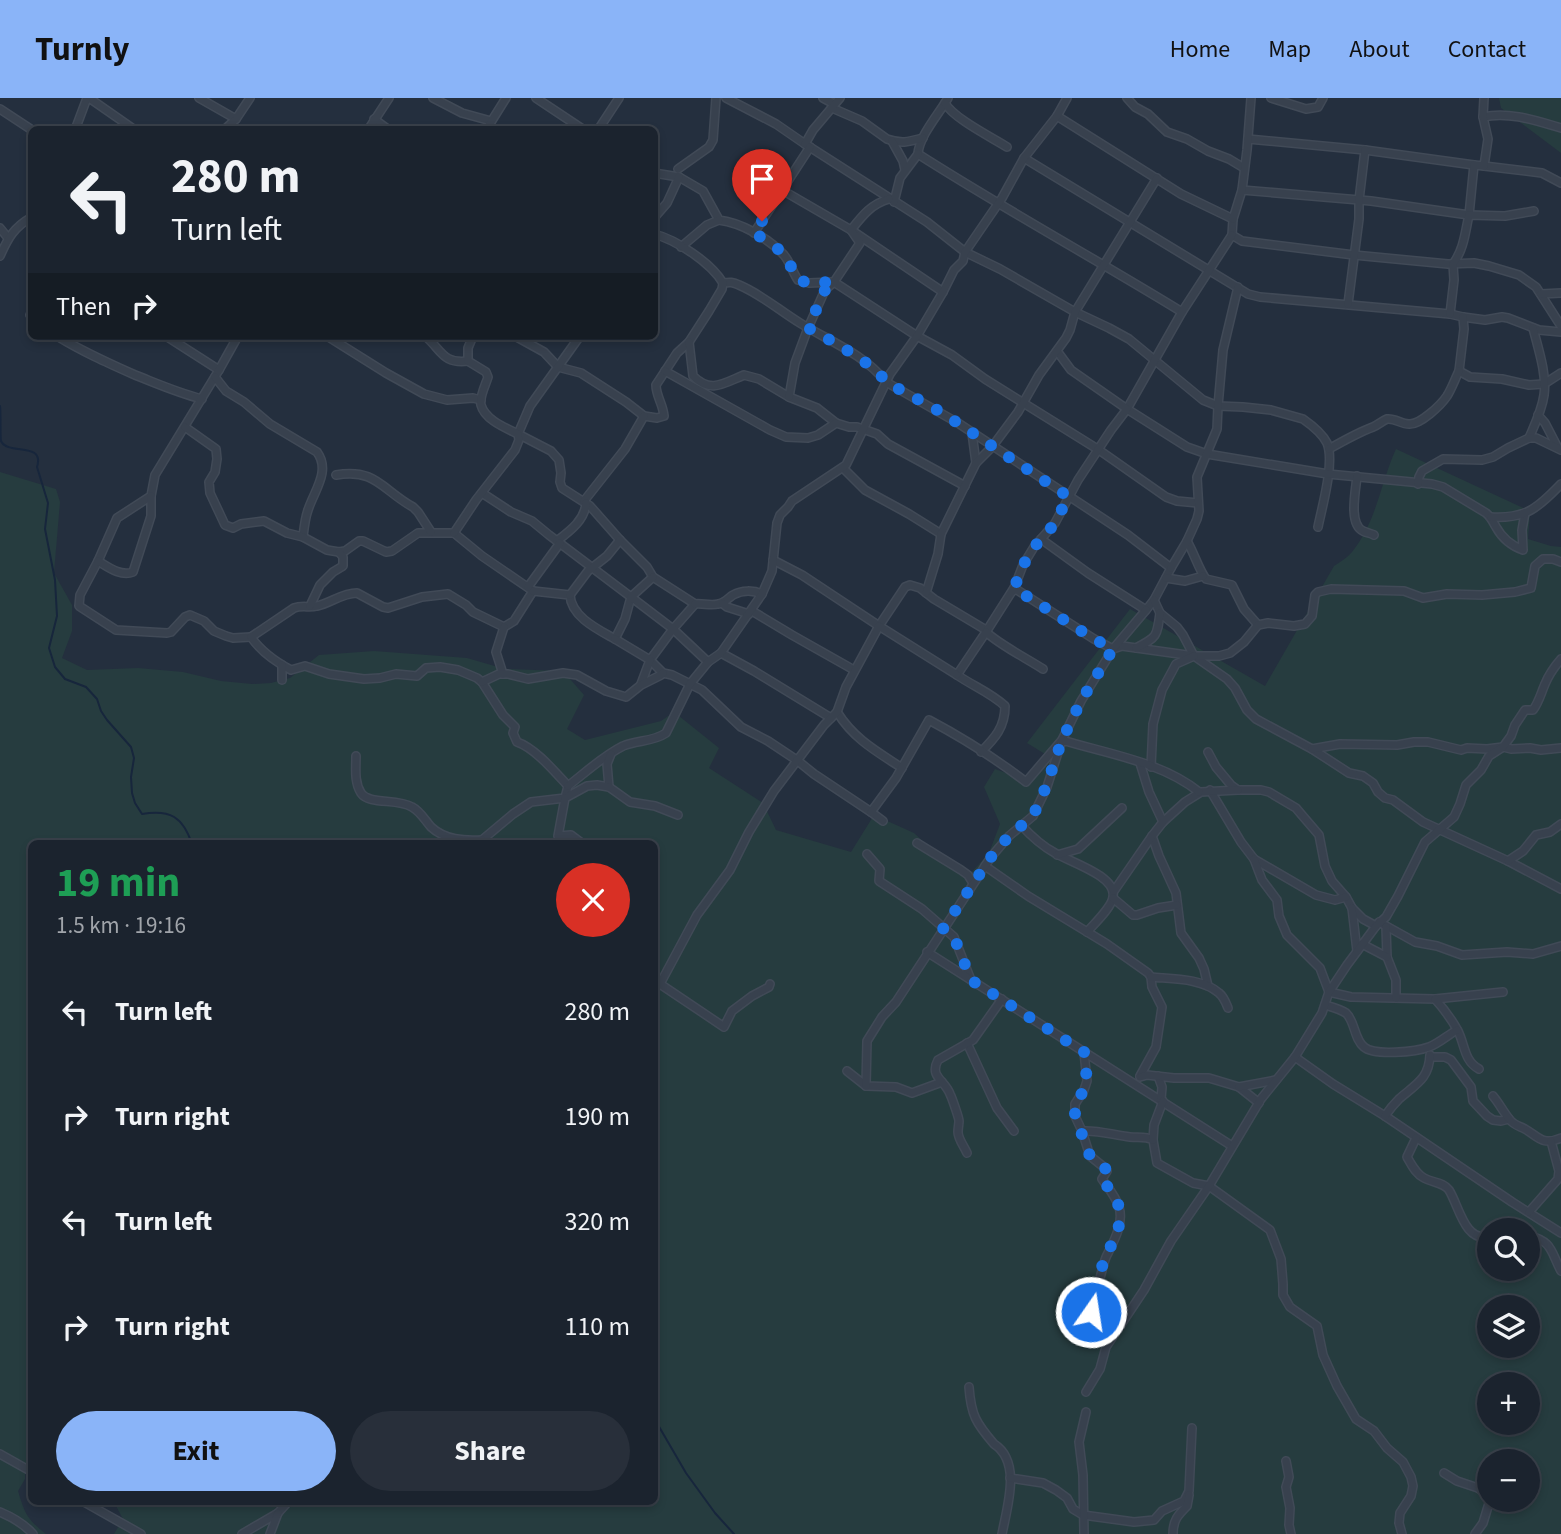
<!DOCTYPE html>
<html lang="en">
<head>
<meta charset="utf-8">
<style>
  body { margin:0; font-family:"Source Sans 3",sans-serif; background:#282f3a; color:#f1f3f6; height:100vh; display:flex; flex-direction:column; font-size:26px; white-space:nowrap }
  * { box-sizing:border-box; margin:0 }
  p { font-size:23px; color:#a0a4aa }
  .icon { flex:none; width:38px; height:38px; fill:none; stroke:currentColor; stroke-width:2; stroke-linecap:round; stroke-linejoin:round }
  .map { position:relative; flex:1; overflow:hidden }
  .sheet { position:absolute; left:28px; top:742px; width:630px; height:665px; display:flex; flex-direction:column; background:#1b232e; border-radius:10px; box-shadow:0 4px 10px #0003,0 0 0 2px #39404a }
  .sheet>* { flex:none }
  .banner { position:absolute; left:28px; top:28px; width:630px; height:214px; border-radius:10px; box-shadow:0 4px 10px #0003,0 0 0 2px #39404a; background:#1b232e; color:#f1f3f6; overflow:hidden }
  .controls { position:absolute; left:1477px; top:1120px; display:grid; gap:14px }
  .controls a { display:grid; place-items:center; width:63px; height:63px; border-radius:50%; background:#1b232e; box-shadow:0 4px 10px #0003,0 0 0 2px #39404a; font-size:35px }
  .pin { position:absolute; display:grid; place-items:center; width:60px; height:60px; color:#fff; margin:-72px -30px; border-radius:50% 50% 50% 0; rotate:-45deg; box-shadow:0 0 7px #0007 }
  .pin .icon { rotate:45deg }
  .me { position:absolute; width:77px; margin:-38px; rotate:13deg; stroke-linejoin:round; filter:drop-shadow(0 0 5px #0008) }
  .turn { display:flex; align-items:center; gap:24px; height:147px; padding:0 28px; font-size:32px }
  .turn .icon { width:91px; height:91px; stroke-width:2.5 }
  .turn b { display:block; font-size:49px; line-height:60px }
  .then { display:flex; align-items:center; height:66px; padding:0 28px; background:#0003; gap:14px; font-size:26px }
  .round { display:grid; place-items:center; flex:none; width:74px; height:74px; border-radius:37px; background:#282f3a }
  .overview { display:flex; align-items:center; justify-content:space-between; height:119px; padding:0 28px }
  h1 { font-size:42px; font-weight:700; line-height:52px; color:#1e9e55 }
  .button { display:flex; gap:14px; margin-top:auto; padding:14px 28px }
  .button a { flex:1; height:80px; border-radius:42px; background:#8ab4f8; color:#111; font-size:28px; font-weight:700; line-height:80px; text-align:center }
  .button a+a { background:#282f3a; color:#f1f3f6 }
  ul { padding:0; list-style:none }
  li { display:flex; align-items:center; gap:21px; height:105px; padding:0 28px }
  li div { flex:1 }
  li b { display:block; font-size:26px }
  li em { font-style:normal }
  header { display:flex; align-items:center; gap:42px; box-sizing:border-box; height:98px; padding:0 35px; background:#8ab4f8; color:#111 }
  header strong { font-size:33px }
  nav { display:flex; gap:38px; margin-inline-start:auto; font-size:24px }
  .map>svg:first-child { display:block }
</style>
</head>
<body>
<header>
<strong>Turnly</strong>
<nav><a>Home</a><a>Map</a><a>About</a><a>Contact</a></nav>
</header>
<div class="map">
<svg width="1561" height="1436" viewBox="0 0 1561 1436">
  <rect width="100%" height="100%" fill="#242f3e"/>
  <g fill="#263c3f" fill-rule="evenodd">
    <polygon points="1499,0 1561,0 1561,55 1501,10"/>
    <path d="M1396 351 1530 413 1528 441 1551 448 1561 449V1436H114L123 1421 114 1404H654V746H32V1372L25 1375V1381L18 1393C25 1416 27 1421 46 1436H0V374L56 391 60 404 54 475 72 507V533L62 560 87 572 138 570 183 574 221 583 252 586 271 585 290 580 319 557 374 553 467 560 505 571 563 573 584 597 567 631 585 642 661 623 674 614 719 650 709 670 763 705 776 732 851 754 874 717 914 735 927 747 970 776 989 755 1000 726 984 689 995 671 1028 683 1045 656 1027 645 1130 511 1265 588 1334 468C1340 464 1347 460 1352 454 1377 423 1380 386 1396 351ZM1489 1132H1528V1171H1489ZM1489 1209H1528V1248H1489ZM1489 1286H1528V1325H1489ZM1489 1363H1528V1402H1489Z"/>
  </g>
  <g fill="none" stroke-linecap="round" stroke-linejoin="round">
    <g stroke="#17263c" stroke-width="2">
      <path d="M0 308C1 315 0 339 1 343 8 358 45 343 37 369L48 405 45 431 55 482 57 518 49 550 55 569 65 581 86 589 97 601 101 613 107 622 131 649 134 660 131 679 132 695 135 705 142 716C170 711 183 719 192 746"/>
      <polyline points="654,1320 686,1375 715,1415 734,1436"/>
    </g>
    <defs>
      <g id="street">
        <polyline points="89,0 135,32"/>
        <polyline points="199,0 236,21"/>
        <polyline points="433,0 462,15 491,23"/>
        <polyline points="536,0 584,32"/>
        <path d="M726 0 776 26 805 46 927 124 965 154 1000 171 1075 214 1109 230 1129 241 1203 302 1218 308 1243 309 1271 312 1303 321C1313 328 1322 335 1327 345 1335 364 1322 409 1318 429"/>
        <polyline points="823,0 834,6"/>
        <path d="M948 0C939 16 919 38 918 56 1004 111 1094 160 1182 214"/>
        <polyline points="1127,0 1135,9 1148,16 1167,34 1187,41 1208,53 1229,61 1244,70"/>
        <polyline points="1271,0 1306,11 1318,9 1323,0"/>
        <path d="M945 5C953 20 991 39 1007 49"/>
        <path d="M832 10 862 23 887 41C902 46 908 44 923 40"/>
        <polyline points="0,11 32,32"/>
        <polyline points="1057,18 1181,96 1233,121 1232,137 1242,143 1354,157 1448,166 1474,165 1489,168 1519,177 1536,189 1561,228"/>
        <path d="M1483 19C1509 13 1537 23 1561 30"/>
        <polyline points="374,21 389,32"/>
        <polyline points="75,32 87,0"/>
        <polyline points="224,32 236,21 250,0"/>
        <polyline points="368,32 389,0"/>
        <polyline points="486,32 506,0"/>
        <polyline points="598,32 619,0"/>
        <polyline points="1248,41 1365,52 1474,67"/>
        <polyline points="892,43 903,63 905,72"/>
        <polyline points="805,46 813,32 840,0"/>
        <polyline points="1024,60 1248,196 1260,199 1450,216 1463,219 1485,222 1502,219 1508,220 1539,232 1561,234"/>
        <polyline points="1484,68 1542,75 1561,85"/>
        <polyline points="678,71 709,49 713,42 716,0"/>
        <path d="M654 75 679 79 703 93 719 122C742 125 768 140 784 157 790 164 793 175 798 182L809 185 834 184 917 238 952 257 985 281 1099 352 1166 399 1177 403 1198 405"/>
        <polyline points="782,92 851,132 943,194"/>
        <polyline points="1242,92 1371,103 1469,117 1474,67 1484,68 1488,41 1483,19 1484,0"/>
        <polyline points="894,104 900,80 918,56"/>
        <polyline points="654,120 667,105 679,79"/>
        <polyline points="1233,121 1242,92 1247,52 1251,0"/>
        <polyline points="0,130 8,140"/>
        <polyline points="754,135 810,49"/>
        <path d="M1232 137 1182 214 1127 311 1187 349 1207 356 1328 376 1432 386 1443 389 1486 415C1491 419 1493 424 1496 429 1502 440 1512 448 1523 452L1522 432 1525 415"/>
        <polyline points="681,149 707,127 719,122"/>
        <path d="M0 158C8 140 14 129 32 119"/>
        <path d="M723 185C730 184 733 184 739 187 761 196 780 213 800 225 829 243 864 256 886 284L958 325 1128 437 1171 470 1154 502 1146 512 1088 475 1041 441"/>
        <polyline points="1541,196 1561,195"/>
        <polyline points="1348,206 1359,121 1359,102 1365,52"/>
        <path d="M1450 216 1454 182 1453 166C1464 151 1465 135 1469 117L1505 118 1534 113"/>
        <polyline points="30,217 32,218"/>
        <polyline points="1463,219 1464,231 1459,273 1470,279 1502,281 1529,287 1544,286 1561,275"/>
        <path d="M57 238C83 254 108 265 135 277 158 286 178 295 202 301"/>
        <polyline points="166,238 219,272"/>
        <polyline points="238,238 219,272 155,377 151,398 117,420 98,463 80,497 79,508 116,532 167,535 171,534 185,519 190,517 204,523 214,533 226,538 233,540 251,539"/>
        <polyline points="327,238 386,275 424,296 447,302 473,300 481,302"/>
        <path d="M425 238C442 252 442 266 468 263"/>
        <path d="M515 238 544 254 558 269 581 275 626 304 644 318 657 320 664 318C663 306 656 298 656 287L677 255 689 244 709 213 722 191 723 185C711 165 677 142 654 136"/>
        <polyline points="580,238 530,308 518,336 551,353 559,362 561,375 560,384 562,390 590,408 620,442 647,469 653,479 695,506 673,531 650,562 663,575 672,577 702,592 741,629 768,643 798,663 814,676 871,714"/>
        <path d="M689 244 693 278C711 296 724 285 744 277L759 281 789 299 817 310 836 325"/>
        <polyline points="665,273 770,332 786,339 808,340 818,337 836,325 849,329 857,329 877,336 888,346 965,388"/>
        <path d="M215 279 226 293 244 304 270 326 317 354C331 373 314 393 308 412 305 420 304 430 303 439"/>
        <path d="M789 299 795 265 808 230 825 192 834 184 860 145 851 132C862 118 871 106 889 101"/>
        <polyline points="1538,317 1545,325 1558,350"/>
        <path d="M185 329 216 351 217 361 215 374 209 384 210 395 225 427 233 430 241 426 264 423 287 435 303 439 327 452 339 454 345 453 359 443H363L386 454 392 453 418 435H454L482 458 533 493 514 523 504 529 473 514 466 507 448 496 422 499 388 510 383 509 357 495C342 495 331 505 317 508 309 510 302 507 294 510L251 539C260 552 276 564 291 572L305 568 329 576 364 581 380 580 396 576 417 578 426 570 440 569 458 572 477 580 482 584 503 617 515 629 513 635 517 644C535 650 555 674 568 688L565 700 531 704 513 716 482 742 481 746"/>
        <polyline points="972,335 976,365"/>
        <path d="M1529 340C1535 326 1542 312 1544 297 1547 276 1538 250 1533 230"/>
        <path d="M1329 351C1343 343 1357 335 1373 329 1378 327 1382 323 1387 321 1395 320 1401 326 1409 326 1420 327 1441 307 1447 298 1452 290 1455 281 1459 273"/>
        <polyline points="843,370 865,392 909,416 941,436"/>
        <path d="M336 377C376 370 382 392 413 409L418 414 431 434"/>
        <path d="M1357 378C1356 391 1348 426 1363 433 1367 435 1370 435 1374 437"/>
        <polyline points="1418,386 1419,379 1422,373 1443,361 1482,362 1493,359 1508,350 1529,340 1536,340 1561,352"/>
        <path d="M482 395 511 414 532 423 549 437 631 499 625 521 615 541C599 532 571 519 570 497L533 493"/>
        <polyline points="584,403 625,351 644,318"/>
        <path d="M1491 419C1526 421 1538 410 1561 386"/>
        <path d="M454 435 476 402 515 352 519 342 518 336C506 330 485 322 481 307 479 299 486 286 488 279L486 274 468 263V250L473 238"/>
        <path d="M557 443C570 433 585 422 586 405"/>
        <path d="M1187 443C1194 455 1199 472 1206 481L1232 487 1244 511 1258 527"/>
        <polyline points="773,462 802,477 879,528 905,489 910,487 920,490 934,501 986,532"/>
        <path d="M98 463C108 469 121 479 133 474L151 418V398"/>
        <polyline points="1171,470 1187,443 1197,421 1199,413 1197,379 1217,331 1218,308 1223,252 1238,189"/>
        <polyline points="653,479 631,499 673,531 708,564"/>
        <polyline points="1166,480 1185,483 1203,478"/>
        <polyline points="528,489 560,445"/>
        <polyline points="1013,493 1023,467 1034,449 1055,425 1078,382 1111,332 1127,311 1071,272 1057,253"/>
        <polyline points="926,495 938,456 941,436 976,365 992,349 1018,314 1039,277 1066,240 1070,232 1075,214 1157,80"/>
        <polyline points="570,497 588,473 607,458 620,442"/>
        <polyline points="1154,502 1160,515 1177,529 1183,537 1194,558 1227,581 1235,590 1247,612 1256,621 1312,651 1349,675 1363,678 1373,685 1378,694 1385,700 1393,702 1423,724 1508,763 1561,791"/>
        <path d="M695 506C702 505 711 508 718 506 725 505 728 500 733 497 742 492 753 492 762 496"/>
        <polyline points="723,506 727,509 749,516"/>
        <polyline points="310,508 320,487 333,474 343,468 343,459 339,454"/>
        <polyline points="752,513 792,537 854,572"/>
        <polyline points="986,534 1014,490 1094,541 1113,551 1122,548 1194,558 1219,558 1230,555 1244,544 1258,527 1268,525 1294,528 1305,526 1312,518 1315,497 1318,494 1331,491 1404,493 1423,500 1447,496 1482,497 1515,494 1531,490 1535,468 1543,461 1553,461 1561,464"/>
        <polyline points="615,541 650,562 641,586"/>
        <path d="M1136 550C1157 539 1157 539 1160 515"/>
        <polyline points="721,555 754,573 831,620"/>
        <polyline points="503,576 496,554 504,529"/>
        <polyline points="282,582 282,567"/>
        <polyline points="482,584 499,576 508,576 528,581 563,575 577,577 606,593 626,599 641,587 661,577 663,575"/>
        <path d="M837 614C854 641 876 653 902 670"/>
        <polyline points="1312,651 1340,646 1397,647 1414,644 1428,644 1461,652 1467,650 1487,651 1503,649 1511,651 1530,650 1541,652 1561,650"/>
        <path d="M981 654C995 640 1005 629 1005 608 991 595 973 588 957 577L986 534C1000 547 1026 560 1043 571"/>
        <polyline points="1208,654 1216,669 1231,687 1238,692 1261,692 1269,694 1296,710 1301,716 1319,737 1325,768 1332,783 1346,799 1352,810 1363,821 1376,828"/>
        <path d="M356 658C356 670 354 684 361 695 369 707 397 700 412 709 420 713 425 722 431 729 445 742 464 743 482 742"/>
        <polyline points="1140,665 1149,694 1163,724"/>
        <polyline points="1151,669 1153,626 1162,592 1176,566 1194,558"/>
        <path d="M568 688C586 674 603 658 623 648 637 642 653 644 666 635L690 586 708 564 721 555 762 496 772 473 777 425 780 417 788 409 792 403 846 367 890 276 917 238 943 194 954 172 963 163 965 154 1002 100 1024 60 1057 18 1067 0"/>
        <polyline points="609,689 607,666 611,656"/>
        <polyline points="1210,692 1241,744 1254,761 1316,797 1335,802 1346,799"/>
        <path d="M883 723 871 714 896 680 929 622C963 640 996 661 1026 684L1062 642 1081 603 1113 551 1146 512"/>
        <path d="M1021 727C1031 738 1042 748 1055 755 1070 764 1117 778 1113 799 1112 809 1094 826 1087 834"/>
        <polyline points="1152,738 1159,758 1176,795 1181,835 1199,860 1204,871 1208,888"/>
        <polyline points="917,745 961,772 968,777 973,785"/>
        <polyline points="583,746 571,737 558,738 565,700 587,688 597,687 609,689 630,704 655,708 678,717"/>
        <polyline points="867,756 880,771 879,783 922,811 954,839 971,882"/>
        <polyline points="1057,757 1078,751 1122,710"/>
        <polyline points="1254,761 1262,782 1277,802 1279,818 1287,837 1320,870 1329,894 1351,899 1435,901 1503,894"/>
        <polyline points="1508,763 1523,753 1536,737 1550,734 1561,726"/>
        <polyline points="985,768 1028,798 1107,846 1148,875 1151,879 1152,889 1162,909 1156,949 1140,978"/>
        <polyline points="1114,793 1152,738 1163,724 1185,704 1201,694 1238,692"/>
        <polyline points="1113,800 1133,817 1137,817 1158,810 1177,807"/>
        <polyline points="1352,810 1357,853"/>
        <polyline points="1379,824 1415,844 1437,848 1462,857 1507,854 1533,856 1561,848"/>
        <polyline points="1386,829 1387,859 1396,882 1396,900"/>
        <polyline points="1362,846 1387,859"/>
        <polyline points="927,854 1232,1048"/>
        <path d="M1151 879C1172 881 1202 880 1219 895 1224 899 1226 905 1228 910"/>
        <polyline points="770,886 769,889 752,898 732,913 724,929 660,886 697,817 730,772 749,734 774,693 824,627 837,614 846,589 879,528 957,577"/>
        <path d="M1435 901C1444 911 1452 922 1458 933 1465 947 1464 963 1479 971"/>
        <path d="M1325 907C1332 909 1340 911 1346 915 1355 923 1354 941 1364 949 1374 958 1416 954 1429 949 1438 946 1448 937 1457 932"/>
        <polyline points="967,945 997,1010 1014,1033"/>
        <path d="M1084 954 1087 983 1084 992 1075 1006V1018L1082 1033 1090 1058 1105 1070 1107 1073 1102 1081C1108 1090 1115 1097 1119 1109 1124 1125 1114 1143 1107 1157 1103 1165 1102 1175 1099 1183 1092 1201 1089 1208 1096 1226"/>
        <polyline points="1295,959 1333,986 1385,1018 1512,1104 1561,1135"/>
        <polyline points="1430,959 1445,959 1451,962 1471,989 1473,1003 1487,1018 1493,1022 1501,1023 1509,1021"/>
        <polyline points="847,973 866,988 896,989 912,995 942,984"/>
        <polyline points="1158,978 1162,989 1161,1001"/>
        <polyline points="1140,979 1147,977 1174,980 1209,980 1239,989 1259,1005"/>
        <path d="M866 988 867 943 882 919 896 904 991 759 1009 738 1033 718 1047 689 1062 642C1108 656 1162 664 1199 694"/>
        <polyline points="1239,989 1276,982"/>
        <path d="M1493 998C1499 1005 1504 1015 1510 1022 1514 1027 1519 1028 1525 1031 1539 1039 1542 1048 1561 1040"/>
        <path d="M1385 1018C1389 1012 1394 1006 1399 1001 1416 986 1429 981 1430 957"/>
        <path d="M1082 1033C1099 1032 1113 1037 1130 1039 1138 1040 1145 1038 1153 1042L1157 1065 1193 1085 1209 1088 1270 1132 1281 1161 1283 1186V1197L1290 1209 1317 1228 1323 1257 1337 1288 1356 1321 1374 1333 1387 1350 1403 1364 1411 1379 1413 1388 1411 1398 1400 1415 1399 1425 1402 1436"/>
        <path d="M1416 1040 1407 1059C1412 1067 1415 1075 1424 1080 1433 1085 1443 1084 1449 1092 1459 1108 1465 1145 1489 1138"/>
        <polyline points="1153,1042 1154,1027 1163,1003"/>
        <path d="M967 1055C964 1048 958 1041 958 1034 958 1030 959 1026 959 1023 959 1020 952 1000 950 996 945 982 929 979 938 962L973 942 1002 901"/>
        <polyline points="1529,1114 1558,1081 1559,1073 1551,1043"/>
        <path d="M1528 1137C1553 1144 1550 1152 1561 1173"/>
        <path d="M969 1289C971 1317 976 1325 994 1346 1022 1364 1007 1409 1002 1436"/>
        <path d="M1086 1294 1100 1271 1106 1249 1144 1192 1171 1143 1209 1088 1261 1001 1295 959 1322 915 1329 894 1347 867 1376 828 1386 819 1398 798 1425 744 1454 719 1460 706 1466 687 1481 672 1489 658 1503 649 1511 638 1515 627 1525 612H1533C1539 604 1541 595 1545 586 1549 576 1555 568 1561 561"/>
        <polyline points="0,1356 32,1374"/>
        <polyline points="1286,1363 1289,1379 1286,1389 1290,1410 1289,1427 1291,1436"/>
        <polyline points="1444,1375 1457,1383 1478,1390 1489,1398"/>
        <polyline points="1010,1380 1043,1385 1056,1392 1067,1400 1073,1411 1083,1417 1134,1424 1154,1422 1162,1413 1184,1403 1189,1393 1192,1330"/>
        <polyline points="1478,1390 1488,1383 1487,1375"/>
        <polyline points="84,1404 141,1436"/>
        <path d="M0 1414C12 1419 24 1426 33 1436"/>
        <polyline points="242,1436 278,1415 288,1404"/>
        <polyline points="270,1436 278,1415"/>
        <polyline points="1084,1436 1083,1377 1079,1344 1086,1314"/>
        <path d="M1173 1436C1173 1422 1178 1417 1187 1408L1189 1397"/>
        <polyline points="1475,1436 1483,1425 1490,1402"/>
      </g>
    </defs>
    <use href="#street" stroke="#414a57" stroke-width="10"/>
    <use href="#street" stroke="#38414e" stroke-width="7"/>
  </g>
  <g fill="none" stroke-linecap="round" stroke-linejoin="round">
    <path stroke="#1a73e8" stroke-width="12" stroke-dasharray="0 21.6" d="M762 123 754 135C765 142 780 150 787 161 791 168 794 175 798 182L809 185 834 184 825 192 808 230 839 247 865 264 879 275 886 284 941 314 1069 399 1051 430 1034 449 1027 459 1014 490 1094 541 1113 551 1081 603 1062 642 1046 689 1033 718 1009 738 991 759 943 831 954 839 971 882 1084 954 1087 983 1084 992 1075 1006V1018L1090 1058 1105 1070 1107 1073 1102 1081C1108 1090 1115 1097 1119 1109 1124 1128 1111 1145 1105 1161 1098 1178 1093 1196 1091 1214"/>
  </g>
</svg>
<div class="controls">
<a><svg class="icon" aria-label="search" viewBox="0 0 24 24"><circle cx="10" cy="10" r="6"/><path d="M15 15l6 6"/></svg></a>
<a><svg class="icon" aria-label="layers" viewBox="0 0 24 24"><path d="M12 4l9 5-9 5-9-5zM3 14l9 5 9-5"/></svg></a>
<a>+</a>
<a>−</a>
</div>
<div class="pin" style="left:762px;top:123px;background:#d93025"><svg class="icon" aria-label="arrive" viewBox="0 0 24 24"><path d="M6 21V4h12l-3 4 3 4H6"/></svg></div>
<svg class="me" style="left:1091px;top:1214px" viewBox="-20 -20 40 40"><circle r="17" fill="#1a73e8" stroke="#fff" stroke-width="3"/><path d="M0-11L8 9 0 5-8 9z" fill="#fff"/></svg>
<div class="banner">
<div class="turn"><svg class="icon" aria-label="left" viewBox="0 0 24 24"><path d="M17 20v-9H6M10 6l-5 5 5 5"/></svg><div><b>280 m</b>Turn left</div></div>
<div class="then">Then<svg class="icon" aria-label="right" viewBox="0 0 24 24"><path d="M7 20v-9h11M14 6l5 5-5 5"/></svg></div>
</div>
<section class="sheet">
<div class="overview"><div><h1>19 min</h1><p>1.5 km · 19:16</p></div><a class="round" style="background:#d93025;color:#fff"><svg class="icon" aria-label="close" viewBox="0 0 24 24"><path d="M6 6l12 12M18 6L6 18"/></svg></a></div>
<ul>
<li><svg class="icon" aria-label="left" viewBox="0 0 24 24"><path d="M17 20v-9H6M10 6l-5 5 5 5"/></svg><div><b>Turn left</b></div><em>280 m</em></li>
<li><svg class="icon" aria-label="right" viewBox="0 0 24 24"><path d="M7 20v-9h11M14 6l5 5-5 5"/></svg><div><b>Turn right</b></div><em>190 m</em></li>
<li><svg class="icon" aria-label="left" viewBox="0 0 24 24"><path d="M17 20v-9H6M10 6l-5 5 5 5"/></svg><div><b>Turn left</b></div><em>320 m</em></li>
<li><svg class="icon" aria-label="right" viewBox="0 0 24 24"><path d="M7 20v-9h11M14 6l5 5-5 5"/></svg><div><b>Turn right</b></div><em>110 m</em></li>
</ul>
<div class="button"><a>Exit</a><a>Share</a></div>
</section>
</div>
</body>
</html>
